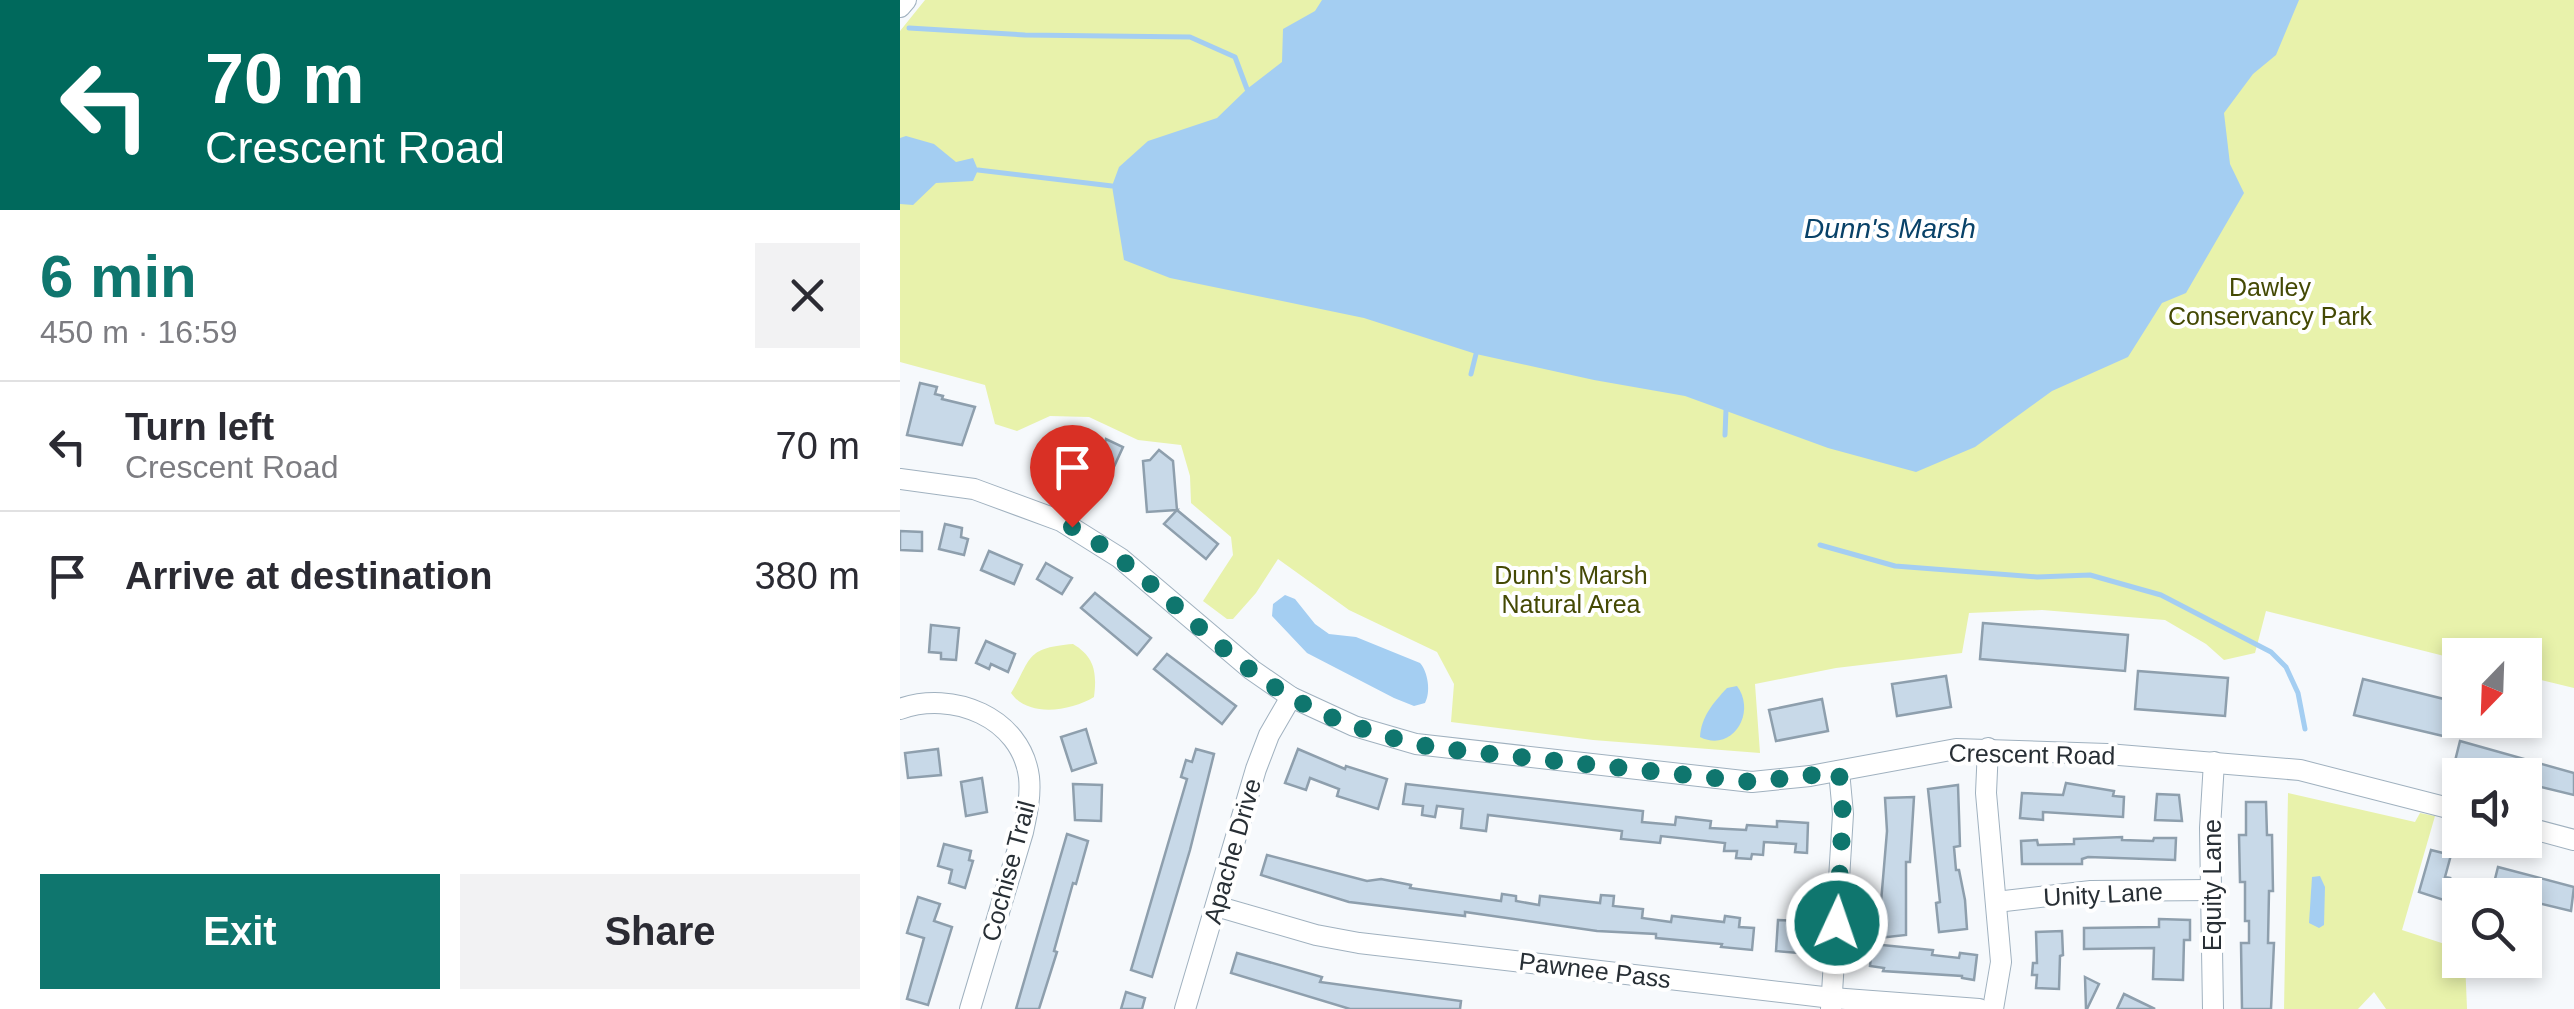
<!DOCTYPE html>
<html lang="en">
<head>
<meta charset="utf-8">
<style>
  body { margin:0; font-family:Arial,sans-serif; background:#f2f2f3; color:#2b2b33; height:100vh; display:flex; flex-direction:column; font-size:38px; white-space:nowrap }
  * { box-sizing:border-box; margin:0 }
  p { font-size:32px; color:#7c7c81 }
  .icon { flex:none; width:55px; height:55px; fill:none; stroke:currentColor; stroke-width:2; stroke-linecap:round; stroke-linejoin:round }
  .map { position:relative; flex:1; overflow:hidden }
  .side { display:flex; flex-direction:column; background:#fff; width:900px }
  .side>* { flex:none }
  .banner { background:#00695c; color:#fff; overflow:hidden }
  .needle { width:65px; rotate:203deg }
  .fabs { position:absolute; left:1542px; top:638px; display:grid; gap:20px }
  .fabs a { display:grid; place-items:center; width:100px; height:100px; border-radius:0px; background:#fff; box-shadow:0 5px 15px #0003; font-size:50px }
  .pin { position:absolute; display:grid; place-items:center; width:85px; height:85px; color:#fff; margin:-102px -42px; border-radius:50% 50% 50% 0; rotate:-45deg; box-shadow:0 0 10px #0007 }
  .pin .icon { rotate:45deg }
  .me { position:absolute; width:110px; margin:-55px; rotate:3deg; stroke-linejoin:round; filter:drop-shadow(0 0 8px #0008) }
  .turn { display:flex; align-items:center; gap:35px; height:210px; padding:0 40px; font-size:45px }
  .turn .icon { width:130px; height:130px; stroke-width:2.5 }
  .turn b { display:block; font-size:70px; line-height:85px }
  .round { display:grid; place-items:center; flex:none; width:105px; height:105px; border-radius:0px; background:#f2f2f3 }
  .head { display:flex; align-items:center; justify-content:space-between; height:170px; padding:0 40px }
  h1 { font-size:60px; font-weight:700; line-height:75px; color:#0f766e }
  .primary-button { display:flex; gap:20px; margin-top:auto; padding:20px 40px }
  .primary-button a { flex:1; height:115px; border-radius:0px; background:#0f766e; color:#fff; font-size:40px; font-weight:700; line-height:115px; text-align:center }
  .primary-button a+a { background:#f2f2f3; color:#2b2b33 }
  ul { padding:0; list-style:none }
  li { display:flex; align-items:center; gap:30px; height:130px; padding:0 40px; border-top:2px solid #e1e1e2 }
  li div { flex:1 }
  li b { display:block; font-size:38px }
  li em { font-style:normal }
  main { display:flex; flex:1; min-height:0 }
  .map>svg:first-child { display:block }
</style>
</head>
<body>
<main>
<section class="side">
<div class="banner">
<div class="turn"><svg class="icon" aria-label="left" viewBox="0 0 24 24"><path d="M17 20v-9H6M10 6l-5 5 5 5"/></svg><div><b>70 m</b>Crescent Road</div></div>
</div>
<div class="head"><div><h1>6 min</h1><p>450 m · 16:59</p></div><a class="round"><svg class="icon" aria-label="close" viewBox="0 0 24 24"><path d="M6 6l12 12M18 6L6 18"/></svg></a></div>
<ul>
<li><svg class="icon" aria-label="left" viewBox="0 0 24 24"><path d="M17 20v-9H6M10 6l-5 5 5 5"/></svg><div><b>Turn left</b><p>Crescent Road</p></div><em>70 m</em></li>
<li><svg class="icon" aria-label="arrive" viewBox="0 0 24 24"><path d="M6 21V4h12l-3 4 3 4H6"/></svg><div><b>Arrive at destination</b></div><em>380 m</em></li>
</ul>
<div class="primary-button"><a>Exit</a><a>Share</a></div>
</section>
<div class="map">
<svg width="1674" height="1009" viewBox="0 0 1674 1009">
  <rect width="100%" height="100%" fill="#f6f9fc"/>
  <g fill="#e8f2ab">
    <polygon points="25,0 1674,0 1674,688 1625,676 1625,655 1560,655 1560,660 1366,611 1355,653 1324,660 1306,644 1265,620 1142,610 1069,613 1062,653 936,668 855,684 860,753 693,740 551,722 554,684 537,652 449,610 378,559 356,593 333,619 327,619 303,601 333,555 331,537 291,503 290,476 281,445 238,440 189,417 150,416 117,431 95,424 85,385 0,362 0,31"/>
    <path d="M173 644C195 657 197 673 194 697 171 711 128 718 111 693 132 659 124 648 173 644Z"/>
    <polygon points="1388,793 1515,822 1520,813 1535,816 1502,930 1560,949 1560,960 1565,960 1567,1009 1486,1009 1474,992 1458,1009 1384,1009"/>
  </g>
  <g fill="#a4cef2">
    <polygon points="422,0 1399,0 1376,55 1353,74 1324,113 1330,164 1344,193 1286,293 1262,303 1228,357 1152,391 1075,447 1016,472 928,448 785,396 694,380 576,354 464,318 270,278 224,260 212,186 219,167 248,141 317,118 347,89 382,62 383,29 415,11"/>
    <polygon points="6,136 34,144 56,162 73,158 78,170 73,181 36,183 13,205 0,204 0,138"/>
    <path d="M385 595 395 599 415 624 429 634 456 637 520 663C528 672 531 692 525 703L514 706 494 698 407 653 372 616 373 604Z"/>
    <path d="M837 686C857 713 832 753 800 737 801 717 813 703 827 688Z"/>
    <polygon points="1420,876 1425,887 1424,925 1419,928 1409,923 1412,877"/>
  </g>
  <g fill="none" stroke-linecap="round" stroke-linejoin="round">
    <g stroke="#a4cef2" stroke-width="5">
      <polyline points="9,28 125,35 290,37 335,57 347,89"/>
      <polyline points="78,170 212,186"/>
      <polyline points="571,374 576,354"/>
      <polyline points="825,435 826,409"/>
      <polyline points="920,545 995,566 1137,577 1190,575 1261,595 1371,652 1386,667 1398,693 1405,729"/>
    </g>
  </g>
  <g fill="#c8d9e8" stroke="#8e9fad" stroke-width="2.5">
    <polygon points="20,383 37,387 35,394 43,396 42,399 75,407 62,445 7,435"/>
    <polygon points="164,431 195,445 204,446 206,439 223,447 201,495 151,468"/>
    <polygon points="259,450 273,461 277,510 318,544 306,559 264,524 277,510 247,512 243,461 250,460"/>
    <polygon points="45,524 62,528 61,537 68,539 64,555 39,549"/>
    <polygon points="0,531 22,532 22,551 0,550"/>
    <polygon points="89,551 122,565 114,584 81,570"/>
    <polygon points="146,563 172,578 162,594 137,579"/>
    <polygon points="195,593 251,638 237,655 181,608"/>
    <polygon points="1083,623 1228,635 1225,671 1080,659"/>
    <polygon points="31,625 59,628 56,660 41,659 41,653 29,652"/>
    <polygon points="86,641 115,654 108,672 91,664 89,669 76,663"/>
    <polygon points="267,654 336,706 322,724 254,669"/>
    <polygon points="1238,671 1328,678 1325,716 1235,709"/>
    <polygon points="1046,676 1051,707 997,716 992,684"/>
    <polygon points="1463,679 1552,701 1543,736 1454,715"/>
    <polygon points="922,699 928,731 876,741 869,710"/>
    <polygon points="186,729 196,763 172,771 161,737"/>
    <polygon points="1560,741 1674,773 1674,795 1625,783 1625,775 1591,775 1554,765"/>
    <polygon points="38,749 41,775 8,778 5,753"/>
    <polygon points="296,749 314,754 290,850 252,977 231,970 287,779 281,777 286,760 292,762"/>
    <polygon points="398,749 445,769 446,766 487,779 478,809 437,796 439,789 410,778 406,790 385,783"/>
    <polygon points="82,778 87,812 66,816 61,782"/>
    <polygon points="1166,783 1214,791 1213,796 1224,797 1223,817 1143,812 1143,820 1120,818 1122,793 1163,795"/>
    <polygon points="173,784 202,785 201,821 175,820"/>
    <polygon points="506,784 743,811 742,822 775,825 776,817 811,821 810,828 846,830 847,825 877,827 877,821 908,823 907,853 895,852 896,844 864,842 863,855 852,854 851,859 836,858 837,851 824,851 825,843 761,836 760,843 721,839 722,831 588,815 586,831 561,828 563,809 537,806 535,817 522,815 523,806 503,804"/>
    <polygon points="1058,785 1060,846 1054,847 1056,870 1059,870 1065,900 1067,929 1039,932 1036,903 1040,902 1028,789"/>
    <polygon points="1257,794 1279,795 1282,821 1255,820"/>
    <polygon points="1014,797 1010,862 1006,862 1006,935 978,938 987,831 985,798"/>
    <polygon points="1346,802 1366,802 1367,835 1372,835 1373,891 1369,891 1368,943 1374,943 1371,1009 1342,1009 1341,943 1349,943 1349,921 1345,921 1345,882 1340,882 1339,835 1346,835"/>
    <polygon points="167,834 188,841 176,884 173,883 154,951 157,952 139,1009 116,1009"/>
    <polygon points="1222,837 1222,840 1253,841 1254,838 1276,838 1275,860 1188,857 1182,859 1182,864 1122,864 1121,841 1137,840 1138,845 1174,844 1174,839"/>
    <polygon points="44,844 71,851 69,860 73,861 65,888 49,883 52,870 38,866"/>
    <polygon points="1531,850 1551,855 1545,877 1550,878 1548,884 1563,889 1559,905 1519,892"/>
    <polygon points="367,855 467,881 481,879 511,885 510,888 601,901 602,894 616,896 616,901 639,905 640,896 700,903 701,895 714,896 713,906 743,909 742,918 771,922 772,916 824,922 825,916 840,918 839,927 854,928 852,950 821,947 822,944 756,938 756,934 697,931 565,912 565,916 449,902 361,875"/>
    <polygon points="1598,867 1674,887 1671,911 1625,900 1625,895 1591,895"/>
    <polygon points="18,897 40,904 34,921 52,927 28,1005 7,999 24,938 7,933"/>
    <polygon points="1259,919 1290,920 1290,940 1284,940 1283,980 1253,979 1254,948 1184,949 1184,928 1259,927"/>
    <polygon points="878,920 900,921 898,953 876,951"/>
    <polygon points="1162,931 1163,955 1160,956 1159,989 1136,988 1137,975 1132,975 1133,963 1137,963 1136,932"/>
    <polygon points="972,944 1033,950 1032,955 1059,958 1060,953 1077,955 1074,980 1062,978 1062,976 983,971 984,968 970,966"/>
    <polygon points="337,953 422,977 420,982 561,1001 560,1009 450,1009 331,973"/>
    <polygon points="1185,977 1199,984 1187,1009 1186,1009"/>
    <polygon points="226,992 245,998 242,1009 221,1009"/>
    <polygon points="1224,994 1255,1009 1217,1009"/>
  </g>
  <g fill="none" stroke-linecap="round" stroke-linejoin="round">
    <defs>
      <g id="minor">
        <polyline points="0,7 6,0"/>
        <polyline points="0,479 74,489 161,521 220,558 352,670 391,697 454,726 516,744 852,782 910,776 1056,749 1207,754 1400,770 1560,811"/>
        <path d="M0 709C52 690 121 717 129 777 131 796 127 813 123 832L70 1009"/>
        <polyline points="1088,748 1086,793 1101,962 1093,1009"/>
        <polyline points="1625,827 1674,840"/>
        <polyline points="1096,902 1191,891 1311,890"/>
        <polyline points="316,906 416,935 459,943 932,998 1079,1009"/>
        <polyline points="285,1009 356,769 369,735 391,697"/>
        <polyline points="931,1009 943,814 939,771"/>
        <polyline points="1313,1009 1310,828 1314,762"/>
      </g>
    </defs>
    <use href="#minor" stroke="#a0b1bf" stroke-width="22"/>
    <use href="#minor" stroke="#fff" stroke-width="20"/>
  </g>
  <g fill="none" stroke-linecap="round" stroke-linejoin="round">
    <path stroke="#0f766e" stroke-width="18" stroke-dasharray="0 32.4" d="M172 527C253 572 311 651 391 697 435 723 487 738 536 748L852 782 939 772 943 814 937 923"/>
  </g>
  <g text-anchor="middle" stroke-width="8" stroke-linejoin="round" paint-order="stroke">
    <g font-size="25" fill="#444904" stroke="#fff">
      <text x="1370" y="296">Dawley<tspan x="1370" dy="29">Conservancy Park</tspan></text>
      <text x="671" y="584">Dunn's Marsh<tspan x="671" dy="29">Natural Area</tspan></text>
    </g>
    <g font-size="25" fill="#282f35" stroke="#fff">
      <text transform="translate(1132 754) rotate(1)" y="9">Crescent Road</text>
      <text transform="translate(332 851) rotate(-74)" y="9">Apache Drive</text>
      <text transform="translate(108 871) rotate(-75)" y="9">Cochise Trail</text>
      <text transform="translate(1312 885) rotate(-90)" y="9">Equity Lane</text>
      <text transform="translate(1203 894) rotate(-3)" y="9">Unity Lane</text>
      <text transform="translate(695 970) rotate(7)" y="9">Pawnee Pass</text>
    </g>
    <g font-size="28" font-style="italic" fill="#094268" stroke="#fff">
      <text x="990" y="238">Dunn's Marsh</text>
    </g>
  </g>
</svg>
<div class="fabs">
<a><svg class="needle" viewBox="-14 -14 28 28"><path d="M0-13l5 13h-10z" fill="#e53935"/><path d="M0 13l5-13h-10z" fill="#7c7c81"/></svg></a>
<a><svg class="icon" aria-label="sound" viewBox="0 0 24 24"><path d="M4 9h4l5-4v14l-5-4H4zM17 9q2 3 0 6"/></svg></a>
<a><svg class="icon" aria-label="search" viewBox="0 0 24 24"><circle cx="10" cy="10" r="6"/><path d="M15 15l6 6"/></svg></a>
</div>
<div class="pin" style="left:172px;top:527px;background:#d93025"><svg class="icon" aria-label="arrive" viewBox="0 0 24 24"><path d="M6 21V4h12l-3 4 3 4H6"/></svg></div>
<svg class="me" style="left:937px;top:923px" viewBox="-20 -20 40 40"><circle r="17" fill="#0f766e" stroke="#fff" stroke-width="3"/><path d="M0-11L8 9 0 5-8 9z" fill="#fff"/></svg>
</div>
</main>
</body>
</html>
